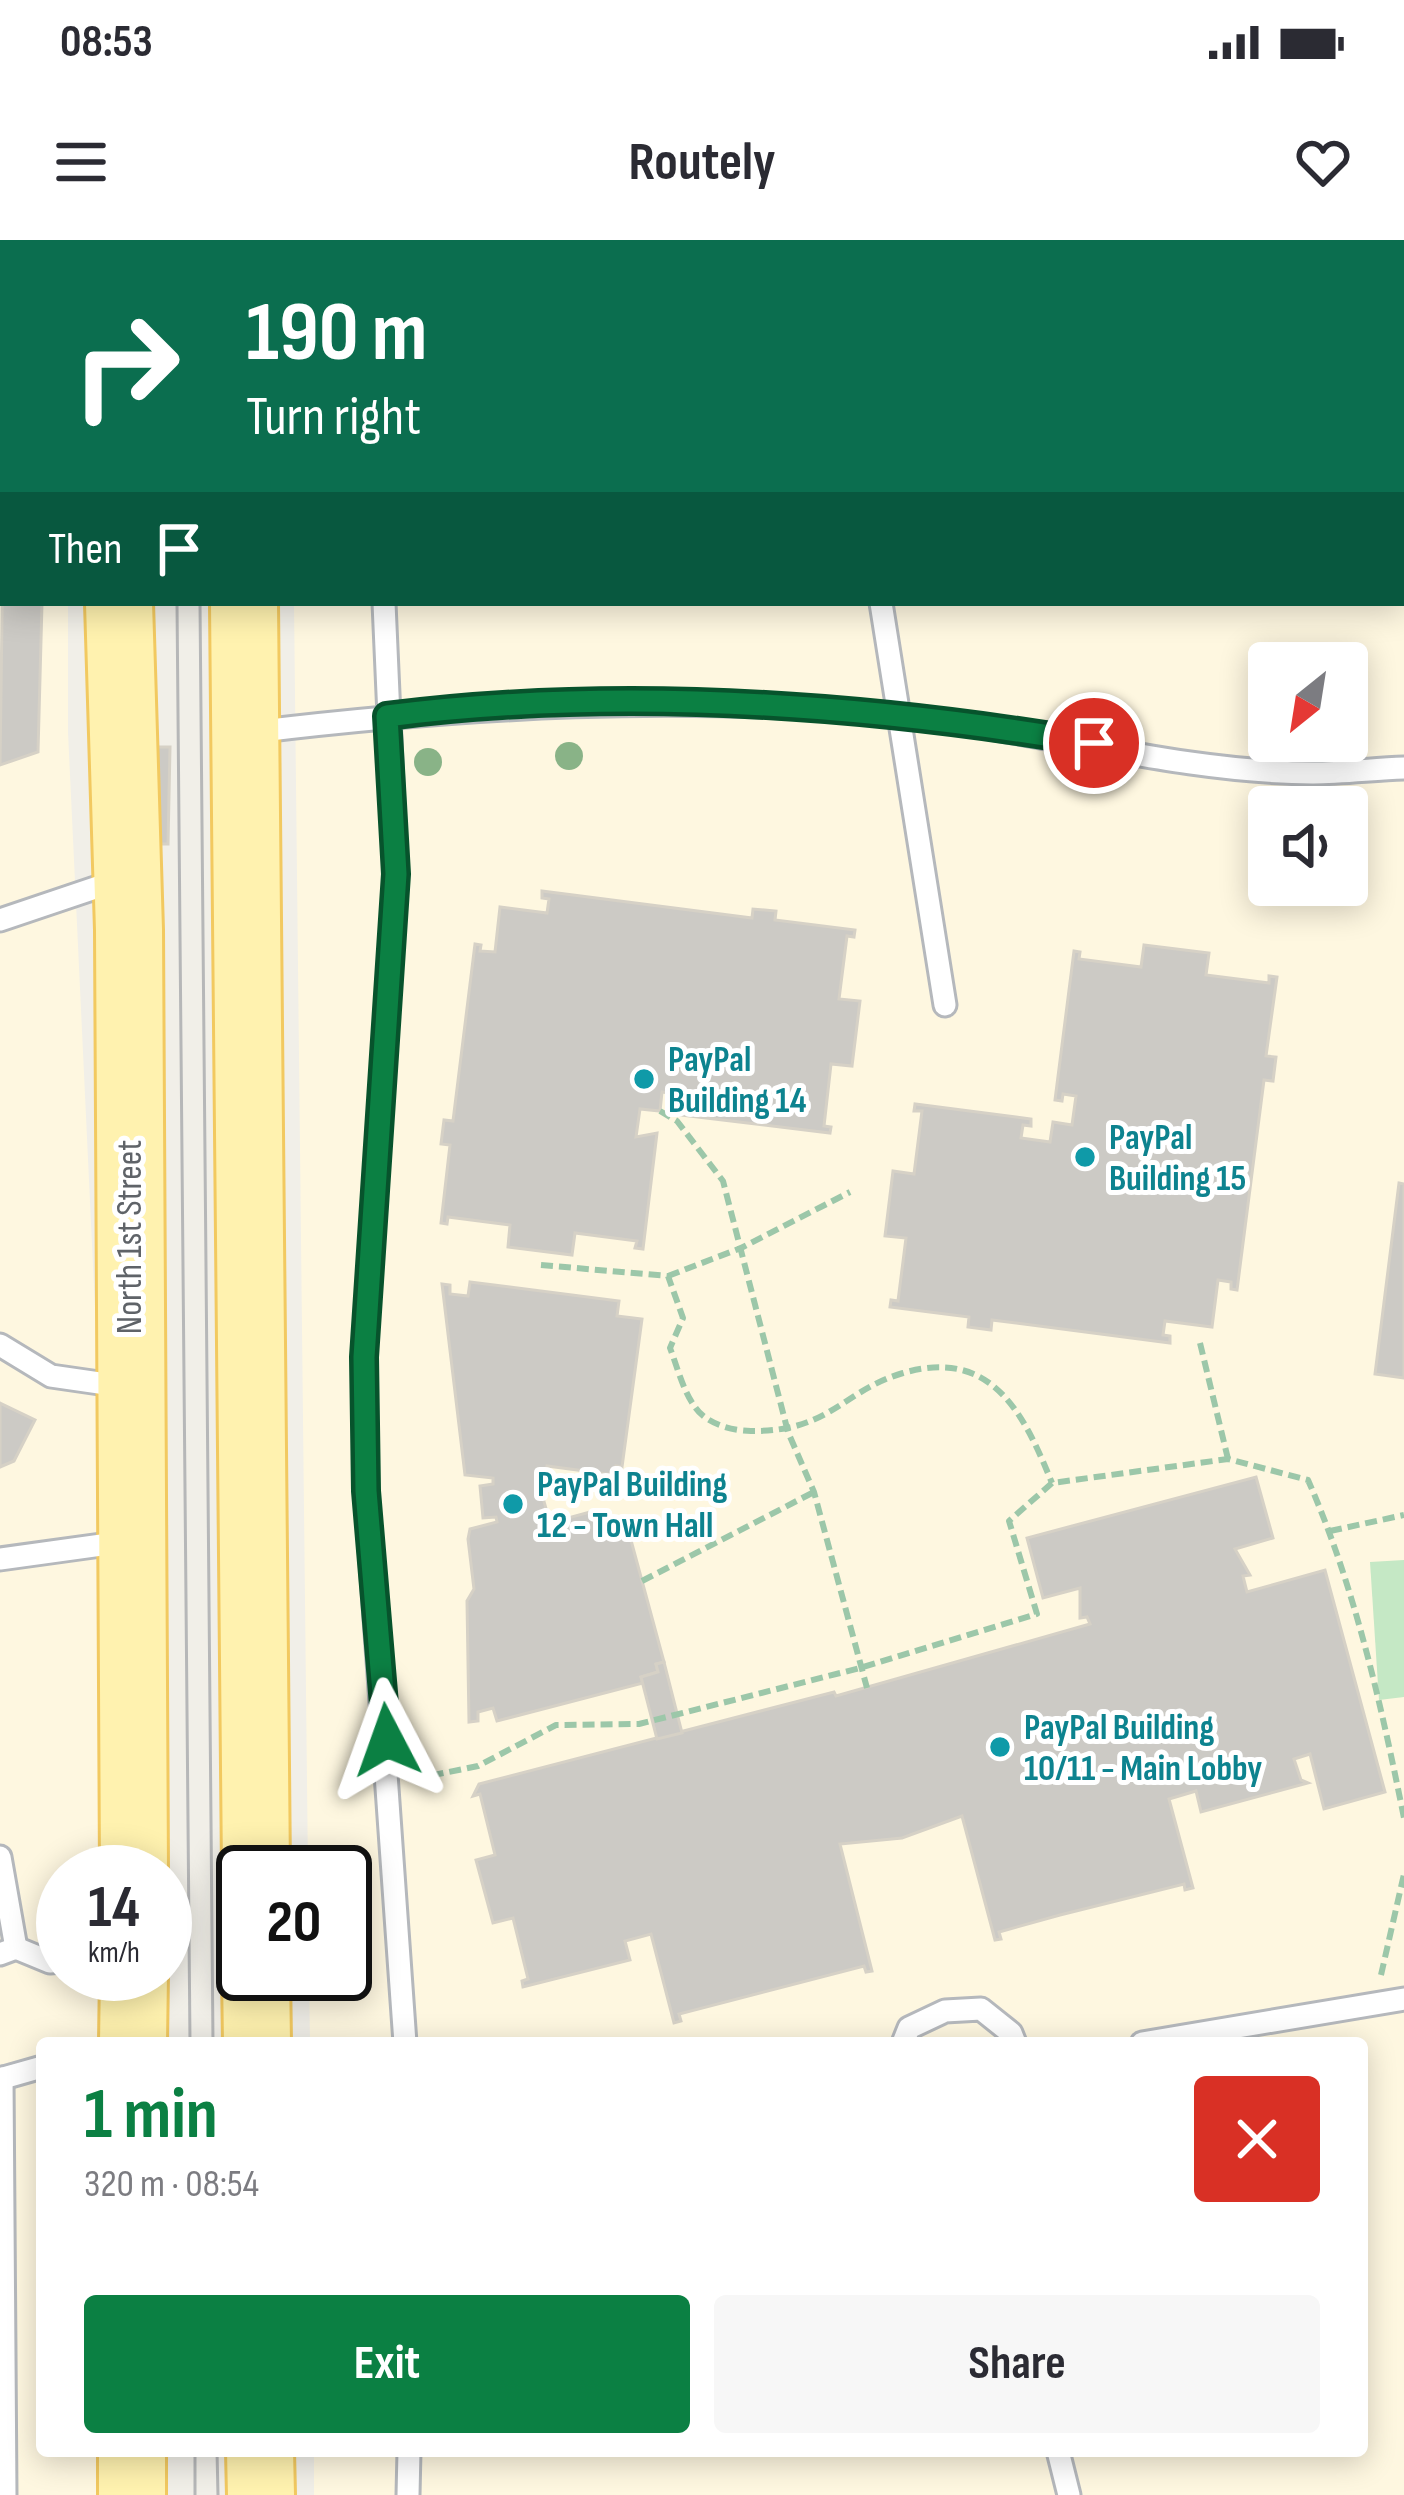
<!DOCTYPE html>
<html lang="en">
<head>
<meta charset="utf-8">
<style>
  body { margin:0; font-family:"Sofia Sans Condensed",sans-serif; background:#f7f7f7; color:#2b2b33; height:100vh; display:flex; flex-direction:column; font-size:45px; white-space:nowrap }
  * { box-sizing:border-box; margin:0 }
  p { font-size:39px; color:#7c7c81 }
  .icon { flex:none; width:66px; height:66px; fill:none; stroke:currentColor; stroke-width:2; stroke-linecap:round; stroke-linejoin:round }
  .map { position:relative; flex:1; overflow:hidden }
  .side { position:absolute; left:36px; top:1797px; width:1332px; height:420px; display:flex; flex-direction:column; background:#fff; border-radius:12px; box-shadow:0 6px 30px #0003 }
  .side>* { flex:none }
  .top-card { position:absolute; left:0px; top:0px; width:1404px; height:366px; box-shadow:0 6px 30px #0003; background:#0b6e4f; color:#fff; overflow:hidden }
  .needle { width:78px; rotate:210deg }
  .buttons { position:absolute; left:1248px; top:402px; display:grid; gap:24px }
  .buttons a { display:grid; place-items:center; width:120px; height:120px; border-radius:12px; background:#fff; box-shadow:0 6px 30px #0003; font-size:60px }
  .speed { position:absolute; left:36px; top:1605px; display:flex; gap:24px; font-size:60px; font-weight:700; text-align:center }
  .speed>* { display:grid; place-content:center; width:156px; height:156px; border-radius:50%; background:#fff; box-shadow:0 6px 30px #0003; line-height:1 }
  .speed small { font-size:30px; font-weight:400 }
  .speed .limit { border:6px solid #111; border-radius:18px; background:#fff; color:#111 }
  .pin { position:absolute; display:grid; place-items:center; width:102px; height:102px; color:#fff; margin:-51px; border:6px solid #fff; border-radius:50%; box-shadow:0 3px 12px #0007 }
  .me { position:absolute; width:132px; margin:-66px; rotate:356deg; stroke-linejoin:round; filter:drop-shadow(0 0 9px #0008) }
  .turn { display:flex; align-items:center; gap:42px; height:252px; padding:0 48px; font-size:54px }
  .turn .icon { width:156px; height:156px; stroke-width:2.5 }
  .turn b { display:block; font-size:84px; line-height:102px }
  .then { display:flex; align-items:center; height:114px; padding:0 48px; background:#0003; gap:24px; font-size:45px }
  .round { display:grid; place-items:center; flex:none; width:126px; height:126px; border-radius:12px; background:#f7f7f7 }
  .head { display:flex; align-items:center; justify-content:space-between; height:204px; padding:0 48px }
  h1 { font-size:72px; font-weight:700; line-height:90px; color:#0b8043 }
  .action { display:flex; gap:24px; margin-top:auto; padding:24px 48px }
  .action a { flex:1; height:138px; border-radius:12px; background:#0b8043; color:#fff; font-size:48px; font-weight:700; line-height:138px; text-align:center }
  .action a+a { background:#f7f7f7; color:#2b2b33 }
  .status { display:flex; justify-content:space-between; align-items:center; height:84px; padding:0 60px; background:#fff; direction:ltr }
  .status svg { height:33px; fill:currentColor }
  header { display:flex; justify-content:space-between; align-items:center; height:156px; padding:0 48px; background:#fff; font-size:54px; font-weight:700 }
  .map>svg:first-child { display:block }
</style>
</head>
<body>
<div class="status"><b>08:53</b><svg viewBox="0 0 49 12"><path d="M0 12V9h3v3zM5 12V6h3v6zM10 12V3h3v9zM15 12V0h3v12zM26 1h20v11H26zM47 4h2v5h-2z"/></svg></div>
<header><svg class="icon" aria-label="menu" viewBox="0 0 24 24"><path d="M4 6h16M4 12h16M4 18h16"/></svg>Routely<svg class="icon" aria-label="heart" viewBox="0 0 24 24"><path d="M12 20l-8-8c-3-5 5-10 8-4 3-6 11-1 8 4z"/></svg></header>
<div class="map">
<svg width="1404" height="2255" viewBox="0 0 1404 2255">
  <rect width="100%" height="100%" fill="#f1efe8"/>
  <g fill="#fef7e0" fill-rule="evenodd">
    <polygon points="0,0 70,0 3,3 3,363 68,363 68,492 100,1175 104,1632 63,1632 63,1734 105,1734 105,1803 42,1803 42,2211 100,2211 100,2255 0,2255"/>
    <path d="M289 0H1404V2255H314V2211H1362V1803H310L309 1734H345V1632H308L294 363H1401V3ZM1269 423H1347V501H1269ZM1269 567H1347V645H1269Z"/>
  </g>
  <polygon fill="#c5e8c5" points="1404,1320 1404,1457 1379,1460 1370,1322"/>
  <g fill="#cccac5" stroke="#d6d1c6" stroke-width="3">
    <polygon points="0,0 40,0 3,3 0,136"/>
    <polygon points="3,302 3,363 42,363 38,512 0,525"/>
    <polygon points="152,507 170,507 168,604 151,604"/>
    <polygon points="542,651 752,678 753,669 776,671 775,680 855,690 854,697 847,696 839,759 860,761 852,826 831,824 824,886 831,887 830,893 681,875 690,856 662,852 660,871 640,869 636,897 657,893 643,1009 635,1008 637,1001 575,993 572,1015 508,1007 510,985 448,977 447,984 441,983 450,905 441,904 444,880 453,881 475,704 481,705 480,711 495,712 500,667 547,673 549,659 542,658"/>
    <polygon points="1144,705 1209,713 1206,735 1269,743 1269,736 1277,737 1266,816 1276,817 1273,841 1264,840 1237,1050 1231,1049 1231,1042 1218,1040 1212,1087 1165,1081 1163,1095 1170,1096 1170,1103 992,1080 991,1090 968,1087 969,1077 890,1067 891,1060 898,1061 906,998 885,996 893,931 914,934 922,871 914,871 915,864 1031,879 1031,886 1023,885 1021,898 1050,902 1053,882 1072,885 1076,856 1063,854 1062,861 1055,860 1074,711 1080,712 1079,719 1141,727"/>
    <polygon points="1399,943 1404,944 1404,1138 1375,1134"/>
    <polygon points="470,1042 619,1061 617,1076 642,1079 622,1227 616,1226 615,1235 547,1226 543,1258 550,1283 597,1270 601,1284 625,1278 664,1422 656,1424 658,1432 641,1437 643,1443 497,1481 493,1468 478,1472 478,1481 469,1482 467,1361 474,1349 468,1299 470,1289 497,1282 496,1277 483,1278 480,1246 493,1244 493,1238 465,1235 442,1044 450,1045 450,1054 468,1056"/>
    <polygon points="0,1163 35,1180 14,1221 0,1227"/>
    <polygon points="1256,1237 1273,1298 1235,1309 1250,1335 1243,1336 1247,1352 1325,1330 1385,1552 1324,1569 1310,1514 1294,1519 1301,1540 1308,1543 1201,1572 1196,1551 1169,1559 1193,1648 1185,1650 1184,1644 1060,1675 999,1692 1001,1699 995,1700 962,1576 902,1598 840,1604 872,1731 866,1732 864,1726 679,1774 681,1781 674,1783 651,1694 625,1701 630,1720 523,1747 522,1741 528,1739 513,1678 493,1683 476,1620 495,1615 480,1554 473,1556 479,1544 834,1452 836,1456 1090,1384 1087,1377 1080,1378 1080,1348 1043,1358 1027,1298"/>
    <polygon points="664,1422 682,1493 657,1499 641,1437 658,1432 656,1424"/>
  </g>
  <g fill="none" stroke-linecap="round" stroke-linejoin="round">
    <defs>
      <g id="service">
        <polyline points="814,0 815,3"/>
        <polyline points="998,3 1007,0"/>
        <polyline points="0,191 3,190"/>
        <polyline points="384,363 396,635 364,1117 366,1251 405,1803"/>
        <polyline points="881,363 945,765"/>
        <path d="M253 492C468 466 681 454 898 475 1036 489 1174 532 1313 533 1343 533 1374 529 1404 528"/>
        <polyline points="0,680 98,647 120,645"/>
        <polyline points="0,1105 51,1136 127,1147"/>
        <polyline points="0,1319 123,1302"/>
        <polyline points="0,1617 16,1708"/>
        <polyline points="0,1714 16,1708 50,1722 63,1721"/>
        <polyline points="903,1803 909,1788 945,1771 981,1769 1011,1793 1015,1803"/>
        <polyline points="1142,1803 1404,1759"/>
        <polyline points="2,1838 5,2255"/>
        <polyline points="0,1839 42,1827"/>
        <polyline points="1058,2211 1069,2255"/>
        <polyline points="408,2255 409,2211"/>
      </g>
      <g id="tertiary">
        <polyline points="411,3 420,0"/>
        <polyline points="584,3 594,0"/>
      </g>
      <g id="primary">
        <polyline points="111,0 111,3"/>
        <polyline points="242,3 242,0"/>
        <polyline points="119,363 129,690 134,1632"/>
        <polyline points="244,363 256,1632"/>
        <polyline points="256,1734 257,1803"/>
        <polyline points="133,1803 134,1734"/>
        <polyline points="260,2211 261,2255"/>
        <polyline points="132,2255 132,2211"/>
      </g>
    </defs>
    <use href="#service" stroke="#b5b8bc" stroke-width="27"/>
    <use href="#tertiary" stroke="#b5b8bc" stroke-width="60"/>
    <use href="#primary" stroke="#f2c960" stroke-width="72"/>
    <g stroke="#9cc7a9" stroke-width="6" stroke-dasharray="12 6" stroke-linecap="butt">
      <polyline points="660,871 677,881 723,941 788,1192 814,1252 867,1448"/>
      <path d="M541 1025 668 1036 683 1078 670 1108C677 1126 683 1151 695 1167 706 1184 733 1191 751 1191 830 1192 842 1151 903 1133 992 1107 1024 1174 1052 1243"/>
      <polyline points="668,1036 741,1008 850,952"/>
      <polyline points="1200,1103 1228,1219"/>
      <polyline points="1330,1291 1404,1275"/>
      <polyline points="642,1341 814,1252"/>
      <path d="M414 1539 478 1526 556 1485 639 1484 860 1428 1037 1374 1009 1281 1052 1243 1228 1219 1308 1240C1355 1347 1381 1464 1404 1578"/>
      <polyline points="1381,1735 1404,1634"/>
    </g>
    <use href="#service" stroke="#fff" stroke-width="21"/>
    <use href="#tertiary" stroke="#fff" stroke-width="54"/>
    <use href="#primary" stroke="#fff2af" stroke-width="66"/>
    <g stroke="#b6b7b8" stroke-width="3">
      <polyline points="174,0 174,3"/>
      <polyline points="197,3 197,0"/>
      <polyline points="177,363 190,1803"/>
      <polyline points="200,363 213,1803"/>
      <polyline points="195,2211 195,2255"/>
      <polyline points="217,2211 218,2255"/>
    </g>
  </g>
  <g fill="#89b387">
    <circle cx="569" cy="516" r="14"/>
    <circle cx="428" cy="522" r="14"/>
  </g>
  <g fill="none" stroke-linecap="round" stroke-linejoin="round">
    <defs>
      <path id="route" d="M387 1500 366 1251 364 1117 396 634 387 476C620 446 863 464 1094 503"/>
    </defs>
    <use href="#route" stroke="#07532c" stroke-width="30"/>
    <use href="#route" stroke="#0b8043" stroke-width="21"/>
  </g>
  <g fill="#0f9aa8" stroke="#fff" stroke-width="4.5">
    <circle cx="644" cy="839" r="12"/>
    <circle cx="1085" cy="917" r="12"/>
    <circle cx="513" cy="1264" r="12"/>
    <circle cx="1000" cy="1507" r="12"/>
  </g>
  <g text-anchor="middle" stroke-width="10" stroke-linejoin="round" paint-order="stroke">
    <g font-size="36" font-weight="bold" fill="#0d838f" stroke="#fff" text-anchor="start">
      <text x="668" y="831">PayPal<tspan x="668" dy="41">Building 14</tspan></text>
      <text x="1109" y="909">PayPal<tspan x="1109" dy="41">Building 15</tspan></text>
      <text x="537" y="1256">PayPal Building<tspan x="537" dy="41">12 - Town Hall</tspan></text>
      <text x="1024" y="1499">PayPal Building<tspan x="1024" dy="41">10/11 - Main Lobby</tspan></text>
    </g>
    <g font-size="36" fill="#5f6368" stroke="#fff">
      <text transform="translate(128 997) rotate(-90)" y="13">North 1st Street</text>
    </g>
  </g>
</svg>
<div class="buttons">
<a><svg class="needle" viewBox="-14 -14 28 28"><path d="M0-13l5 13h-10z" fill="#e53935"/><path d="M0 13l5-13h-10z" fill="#7c7c81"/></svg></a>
<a><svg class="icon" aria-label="sound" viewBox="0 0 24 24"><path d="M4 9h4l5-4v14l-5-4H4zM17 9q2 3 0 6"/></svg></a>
</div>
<div class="speed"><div>14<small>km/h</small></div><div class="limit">20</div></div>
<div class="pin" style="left:1094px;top:503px;background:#d93025"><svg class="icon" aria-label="arrive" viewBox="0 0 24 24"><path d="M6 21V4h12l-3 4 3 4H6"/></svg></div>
<svg class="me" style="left:387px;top:1500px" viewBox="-20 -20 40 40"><path d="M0-17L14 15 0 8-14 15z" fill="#0b8043" stroke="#fff" stroke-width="4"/></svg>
<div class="top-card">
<div class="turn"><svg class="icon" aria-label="right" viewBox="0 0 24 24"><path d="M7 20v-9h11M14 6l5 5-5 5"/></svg><div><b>190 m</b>Turn right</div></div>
<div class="then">Then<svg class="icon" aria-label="arrive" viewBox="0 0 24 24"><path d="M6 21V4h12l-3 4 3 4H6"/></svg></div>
</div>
<section class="side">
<div class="head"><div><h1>1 min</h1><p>320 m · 08:54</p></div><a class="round" style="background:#d93025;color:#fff"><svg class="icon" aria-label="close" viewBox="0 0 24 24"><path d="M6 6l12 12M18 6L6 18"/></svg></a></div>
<div class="action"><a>Exit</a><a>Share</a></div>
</section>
</div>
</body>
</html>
